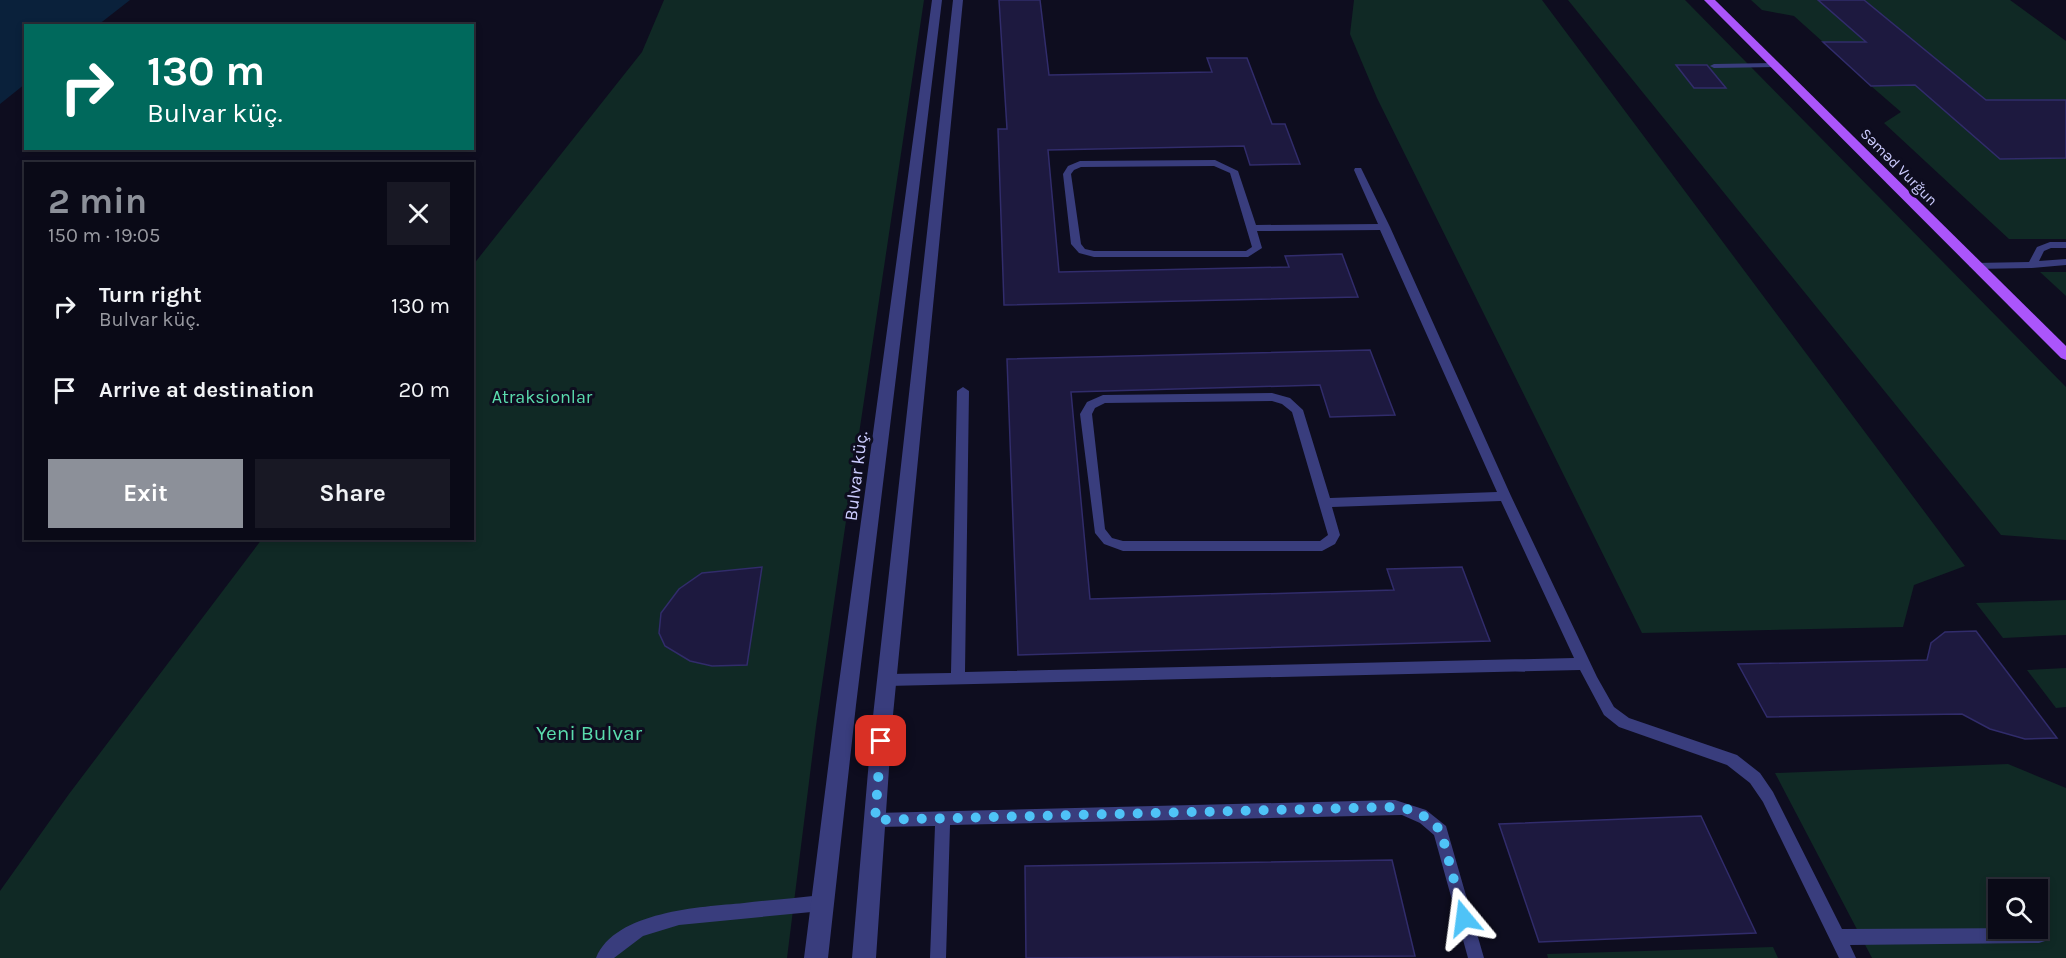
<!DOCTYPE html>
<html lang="en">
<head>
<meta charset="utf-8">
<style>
  body { margin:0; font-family:Karla,sans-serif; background:#181824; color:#f1f3f6; height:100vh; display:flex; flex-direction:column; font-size:22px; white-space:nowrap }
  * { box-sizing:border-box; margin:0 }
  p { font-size:20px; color:#999aa1 }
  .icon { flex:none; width:33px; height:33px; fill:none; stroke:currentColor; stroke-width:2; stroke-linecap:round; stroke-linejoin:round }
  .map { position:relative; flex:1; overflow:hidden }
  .sheet { position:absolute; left:24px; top:162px; width:450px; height:378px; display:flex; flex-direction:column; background:#0a0a17; border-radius:0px; box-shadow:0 3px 9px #0003,0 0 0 2px #2a2b36 }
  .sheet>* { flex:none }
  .guide { position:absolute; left:24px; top:24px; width:450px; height:126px; border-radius:0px; box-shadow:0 3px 9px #0003,0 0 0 2px #2a2b36; background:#00695c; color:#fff; overflow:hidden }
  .fabs { position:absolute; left:1988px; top:879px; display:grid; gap:12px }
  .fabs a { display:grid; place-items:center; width:60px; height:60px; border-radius:0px; background:#0a0a17; box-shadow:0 3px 9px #0003,0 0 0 2px #2a2b36; font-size:30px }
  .pin { position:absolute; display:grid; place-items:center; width:51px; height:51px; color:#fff; margin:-26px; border-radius:12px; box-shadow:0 3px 9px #0006 }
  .me { position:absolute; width:66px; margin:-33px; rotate:344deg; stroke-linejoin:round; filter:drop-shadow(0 0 4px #0008) }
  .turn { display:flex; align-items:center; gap:21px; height:126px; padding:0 24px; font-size:27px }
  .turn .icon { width:78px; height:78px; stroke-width:2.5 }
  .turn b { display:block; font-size:42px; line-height:51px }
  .round { display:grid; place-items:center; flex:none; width:63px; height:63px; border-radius:0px; background:#181824 }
  .headline { display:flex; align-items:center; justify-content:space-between; height:102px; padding:0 24px }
  h1 { font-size:36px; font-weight:700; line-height:45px; color:#8c9099 }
  .action { display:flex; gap:12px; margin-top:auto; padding:12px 24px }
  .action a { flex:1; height:69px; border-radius:0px; background:#8c9099; color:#fff; font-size:24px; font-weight:700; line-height:69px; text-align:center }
  .action a+a { background:#181824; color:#f1f3f6 }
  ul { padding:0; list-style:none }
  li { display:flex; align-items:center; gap:18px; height:84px; padding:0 24px }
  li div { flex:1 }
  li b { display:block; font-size:22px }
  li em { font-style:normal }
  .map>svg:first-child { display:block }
</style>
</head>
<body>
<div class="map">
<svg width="2066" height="958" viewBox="0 0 2066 958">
  <rect width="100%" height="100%" fill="#0e0d1f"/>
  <g fill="#102925" fill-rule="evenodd">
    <polygon points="664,0 924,0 847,514 816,726 787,958 0,958 0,891 69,794 262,539 472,538 473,265 642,52"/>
    <polygon points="1354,0 1542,0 1965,566 1914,585 1903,627 1642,633 1377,98 1350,34"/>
    <polygon points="1568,0 1685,0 2066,387 2066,540 2001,535"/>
    <polygon points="1751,0 1818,0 1866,42 1823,42 1794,16 1762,10"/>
    <polygon points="1864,0 2010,0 2066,41 2066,239 2009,239 1884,123 1901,112 1871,86 1915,85 2000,159 2055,158"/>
    <polygon points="2040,272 2066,272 2066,296"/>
    <polygon points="2066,600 2066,635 2003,638 1976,603"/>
    <polygon points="2066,668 2066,707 2056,708 2027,670"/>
    <path d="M2008 764 2066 788V958H1872L1775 773ZM1998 890H2037V928H1998Z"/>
    <polygon points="1773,947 1778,958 1548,958 1547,954"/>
  </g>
  <polygon fill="#0a213b" points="0,0 130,0 98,25 26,26 25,84 0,104"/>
  <g fill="#1d193f" stroke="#312c6b" stroke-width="1.5">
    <polygon points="999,0 1040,0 1049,75 1212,72 1207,58 1247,58 1272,124 1285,124 1300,164 1250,165 1244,146 1048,150 1059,272 1289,267 1285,256 1342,254 1358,297 1004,305 998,129 1007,129"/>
    <polygon points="1818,0 1864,0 1986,100 2066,100 2066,158 2000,159 1915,85 1871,86 1823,42 1866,42"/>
    <polygon points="1676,65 1707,65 1726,88 1694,88"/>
    <polygon points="1370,350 1395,415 1330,417 1320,385 1071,392 1090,599 1394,590 1387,569 1462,567 1490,641 1018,655 1007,359"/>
    <polygon points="762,567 747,665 712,666 690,661 665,646 659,633 661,613 679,589 702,573"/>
    <polygon points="1976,631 2057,738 2025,739 1990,729 1962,714 1767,717 1738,664 1927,660 1931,643 1945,632"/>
    <polygon points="1701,816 1756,933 1539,942 1499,824"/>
    <polygon points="1392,860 1415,956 1026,958 1025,866"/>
  </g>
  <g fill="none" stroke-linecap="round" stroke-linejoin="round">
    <g fill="#393d7d" fill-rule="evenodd">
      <polygon points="1774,63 1777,63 1777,67 1714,68 1710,66 1714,64"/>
      <path d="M1215 160 1238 171 1256 225 1378 224 1354 170 1355 168H1361L1390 227 1511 496 1597 677 1614 707 1629 718 1737 755 1760 773 1773 792 1842 929 2037 928 2039 927 2045 929 2047 935 2045 941 2039 943 1850 945 1856 958H1839L1763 802 1750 783 1727 765 1619 727 1604 715 1580 670 887 686 882 684 880 680 882 676 887 674 951 673 957 391 963 387 969 391 965 672 1574 658 1501 501 1332 507 1340 535 1335 544 1322 551H1123L1104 544 1095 533 1080 414 1087 402 1103 395 1272 393 1290 398 1303 410 1330 498 1497 492 1380 230 1257 231 1262 248 1248 257H1094L1079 253 1071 244 1063 174 1068 166 1080 161ZM1214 166 1230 173 1252 247 1246 251H1094L1085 249 1081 244 1071 174 1074 170 1081 167ZM1272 401 1282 404 1292 412 1328 535 1320 541H1123L1112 538 1105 529 1092 414 1095 408 1105 403Z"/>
      <polygon points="2050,242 2066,242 2066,248 2051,248 2044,251 2039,261 2066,259 2066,265 2032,268 1974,269 1969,266 1974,263 2029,262 2037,247"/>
      <polygon points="1395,800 1426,810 1446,826 1484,958 1468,958 1434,835 1420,823 1402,815 950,825 946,958 930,958 935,826 875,827 870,825 867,820 870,815 875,813"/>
      <path d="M822 895 828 897 830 903 828 909 822 911 679 925 643 936 614 958H596C615 911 701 907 744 903 770 900 796 898 822 895Z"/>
    </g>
    <g fill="#393d7d" fill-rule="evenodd">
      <polygon points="932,0 942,0 856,705 828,958 804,958 836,705"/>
      <polygon points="953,0 963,0 892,725 876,958 852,958 872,725"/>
    </g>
    <polygon fill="#ab55fb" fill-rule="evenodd" points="1704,0 1715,0 2066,346 2066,360 2061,358"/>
  </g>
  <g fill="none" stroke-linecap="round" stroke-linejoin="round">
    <polyline stroke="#4fc3f7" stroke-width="10" stroke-dasharray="0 18" points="881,741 875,820 1395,807 1412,810 1429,819 1441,831 1464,918"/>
  </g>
  <g text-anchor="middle" stroke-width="6" stroke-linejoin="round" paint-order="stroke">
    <g font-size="15" fill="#ccccfe" stroke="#0e0d1f">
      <text transform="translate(1899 167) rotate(45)" y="5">Səməd Vurğun</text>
    </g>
    <g font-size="18" fill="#5adcad" stroke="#0e0d1f">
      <text x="542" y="403">Atraksionlar</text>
    </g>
    <g font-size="18" fill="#ccccfe" stroke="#0e0d1f">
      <text transform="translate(856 476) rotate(-83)" y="6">Bulvar küç.</text>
    </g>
    <g font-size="21" fill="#5adcad" stroke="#0e0d1f">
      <text x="589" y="740">Yeni Bulvar</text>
    </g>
  </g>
</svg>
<div class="fabs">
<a><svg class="icon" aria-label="search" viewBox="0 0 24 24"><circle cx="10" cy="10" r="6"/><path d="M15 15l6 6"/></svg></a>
</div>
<div class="pin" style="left:881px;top:741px;background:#d93025"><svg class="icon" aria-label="arrive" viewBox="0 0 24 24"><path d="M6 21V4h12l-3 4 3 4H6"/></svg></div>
<svg class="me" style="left:1464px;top:918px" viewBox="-20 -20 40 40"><path d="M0-17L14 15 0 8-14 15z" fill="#4fc3f7" stroke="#fff" stroke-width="4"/></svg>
<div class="guide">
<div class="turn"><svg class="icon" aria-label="right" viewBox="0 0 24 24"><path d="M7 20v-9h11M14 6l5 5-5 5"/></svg><div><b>130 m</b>Bulvar küç.</div></div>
</div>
<section class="sheet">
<div class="headline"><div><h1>2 min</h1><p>150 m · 19:05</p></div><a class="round"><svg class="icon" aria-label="close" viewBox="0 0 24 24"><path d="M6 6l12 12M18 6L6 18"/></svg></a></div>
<ul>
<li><svg class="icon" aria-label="right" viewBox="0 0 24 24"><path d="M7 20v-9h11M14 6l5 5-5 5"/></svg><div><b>Turn right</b><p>Bulvar küç.</p></div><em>130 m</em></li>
<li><svg class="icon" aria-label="arrive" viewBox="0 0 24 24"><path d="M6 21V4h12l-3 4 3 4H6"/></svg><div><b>Arrive at destination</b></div><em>20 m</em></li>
</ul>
<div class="action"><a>Exit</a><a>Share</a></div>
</section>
</div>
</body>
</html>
